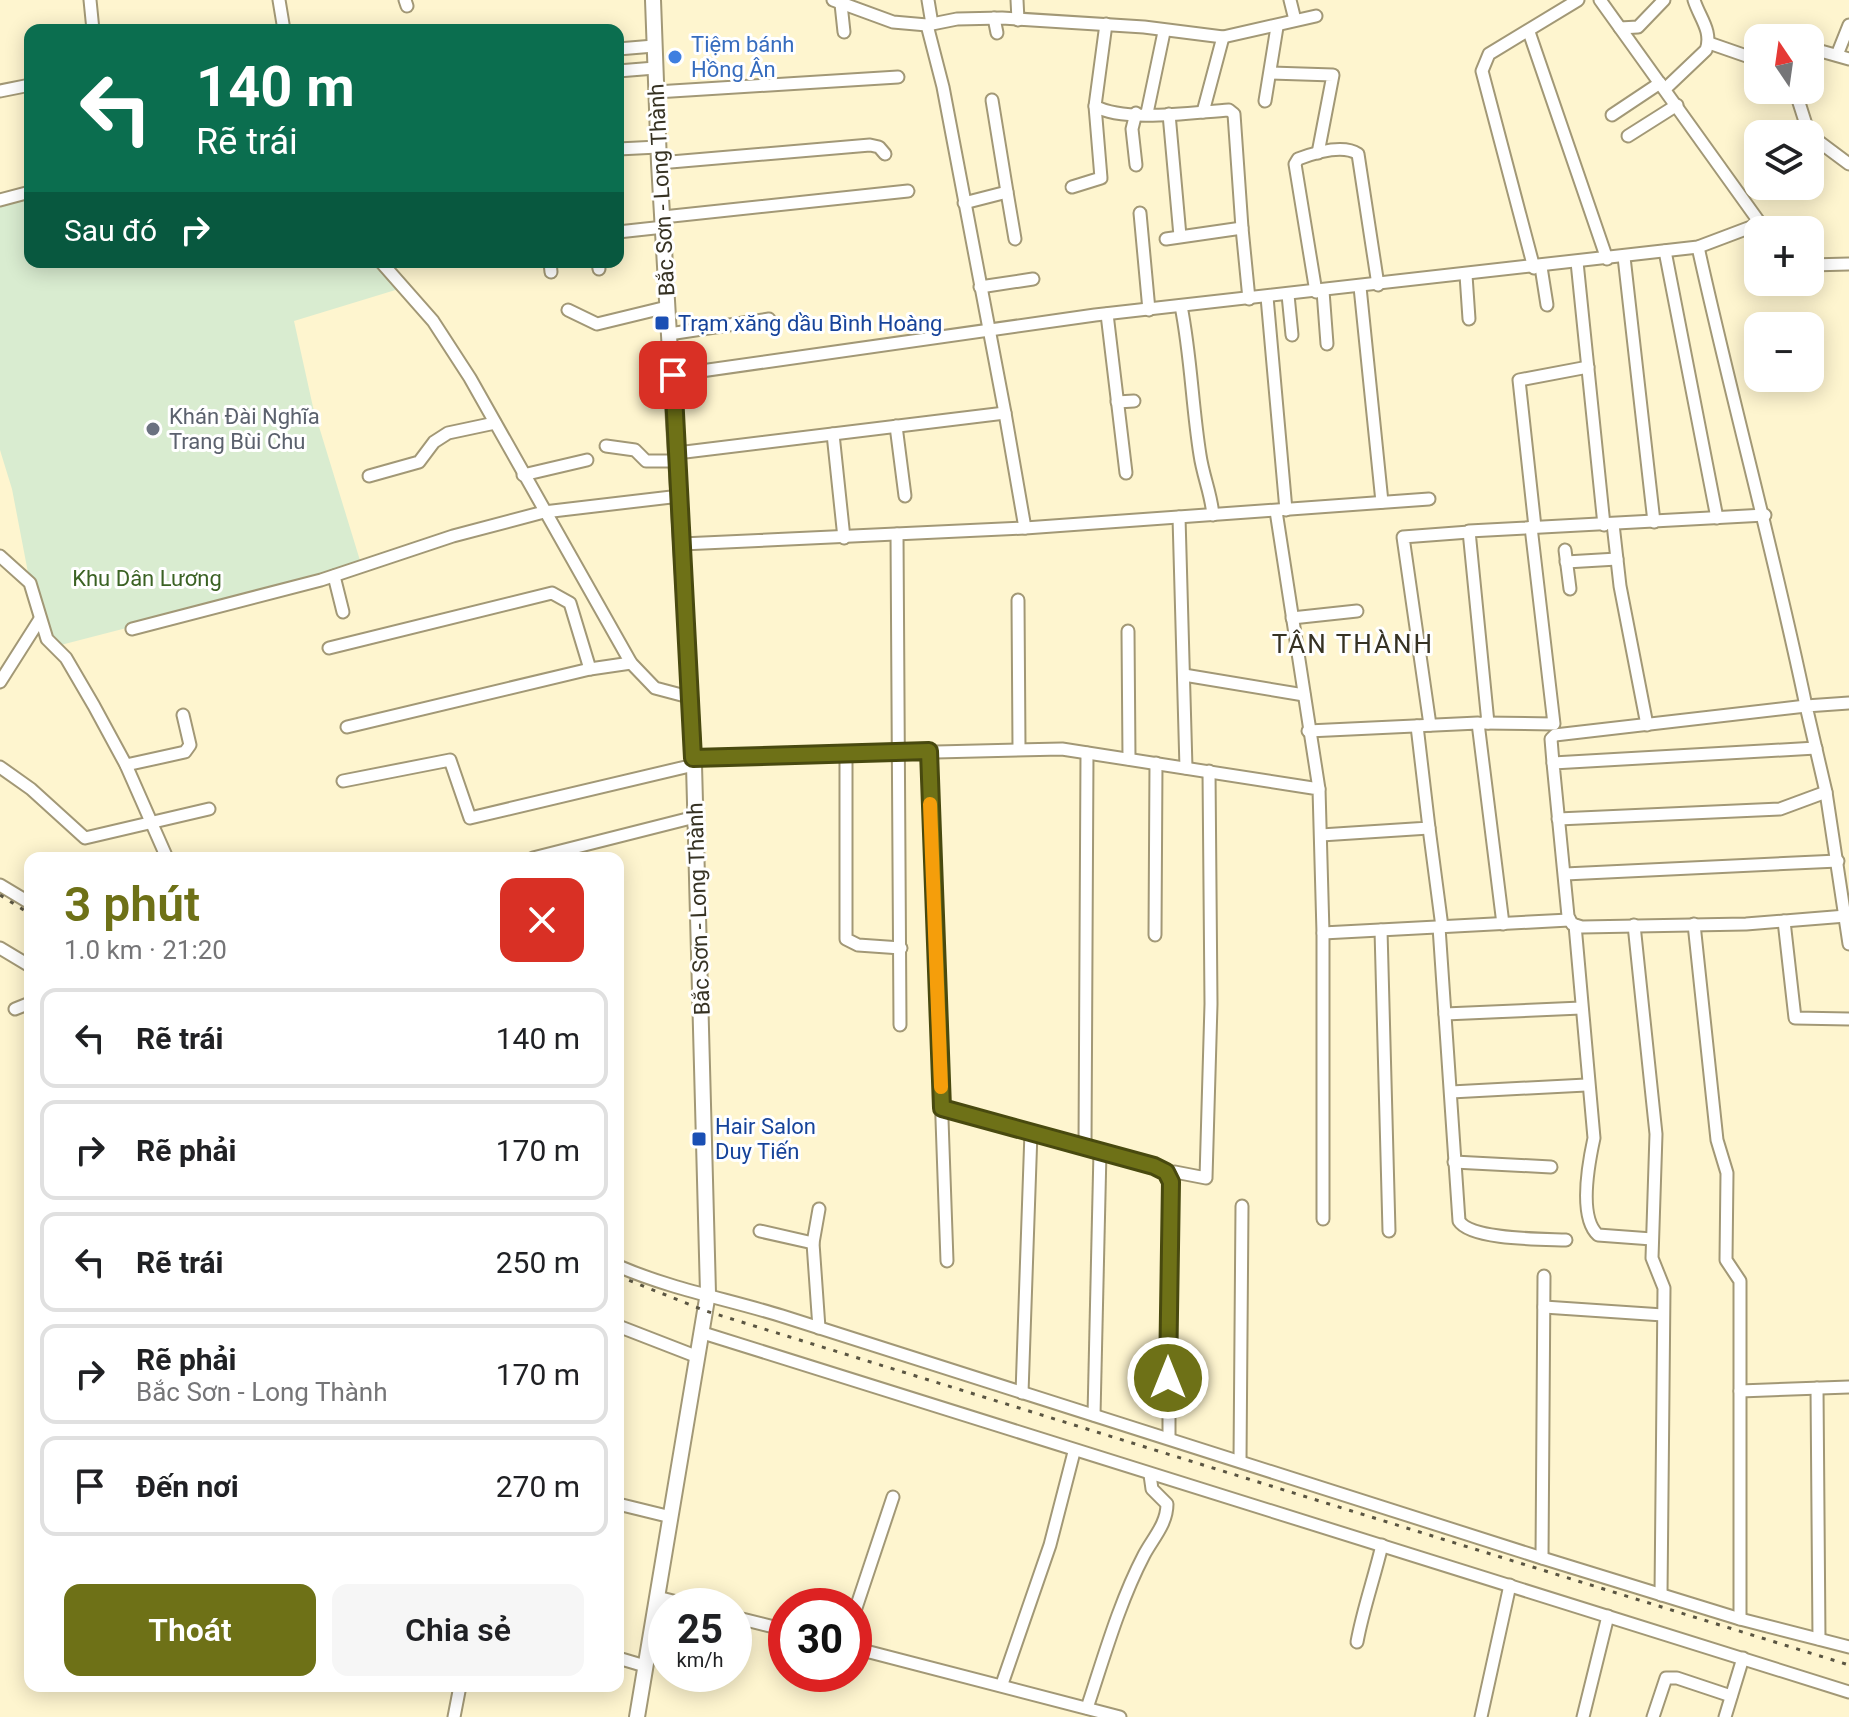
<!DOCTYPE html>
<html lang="vi">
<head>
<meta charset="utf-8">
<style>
  body { margin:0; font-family:Roboto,sans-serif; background:#f6f6f6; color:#202124; height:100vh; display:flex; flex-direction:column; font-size:30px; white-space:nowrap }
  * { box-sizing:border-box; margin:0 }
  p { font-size:26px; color:#757577 }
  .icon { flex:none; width:44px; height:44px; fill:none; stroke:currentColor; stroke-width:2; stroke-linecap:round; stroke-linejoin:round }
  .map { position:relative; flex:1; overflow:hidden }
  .sheet { position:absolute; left:24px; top:852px; width:600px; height:840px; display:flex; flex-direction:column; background:#fff; border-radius:16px; box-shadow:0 4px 20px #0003 }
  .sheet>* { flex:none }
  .top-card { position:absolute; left:24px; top:24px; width:600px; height:244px; border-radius:16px; box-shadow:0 4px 20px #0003; background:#0b6e4f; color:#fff; overflow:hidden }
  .needle { width:52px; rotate:347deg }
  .buttons { position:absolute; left:1744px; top:24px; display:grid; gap:16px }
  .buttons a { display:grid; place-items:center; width:80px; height:80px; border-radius:16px; background:#fff; box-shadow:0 4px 20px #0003; font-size:40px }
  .speed { position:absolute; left:648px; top:1588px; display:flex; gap:16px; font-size:40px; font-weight:700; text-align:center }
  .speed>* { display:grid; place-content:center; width:104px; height:104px; border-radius:50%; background:#fff; box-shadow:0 4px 20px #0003; line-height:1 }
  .speed small { font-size:20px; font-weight:400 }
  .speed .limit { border:12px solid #d22; background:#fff; color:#111 }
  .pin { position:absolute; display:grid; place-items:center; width:68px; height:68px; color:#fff; margin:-34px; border-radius:16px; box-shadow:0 4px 12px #0006 }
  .me { position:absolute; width:88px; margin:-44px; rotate:0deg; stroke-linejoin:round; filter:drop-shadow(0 0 6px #0008) }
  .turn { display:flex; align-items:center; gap:28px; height:168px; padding:0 40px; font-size:36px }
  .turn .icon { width:104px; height:104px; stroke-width:2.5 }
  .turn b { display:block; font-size:56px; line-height:68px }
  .then { display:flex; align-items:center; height:76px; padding:0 40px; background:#0003; gap:16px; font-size:30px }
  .round { display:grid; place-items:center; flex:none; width:84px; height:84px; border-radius:16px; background:#f6f6f6 }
  .head { display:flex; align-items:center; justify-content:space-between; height:136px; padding:0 40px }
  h1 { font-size:48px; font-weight:600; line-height:60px; color:#6e7117 }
  .primary-button { display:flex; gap:16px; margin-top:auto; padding:16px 40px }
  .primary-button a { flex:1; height:92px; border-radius:16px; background:#6e7117; color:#fff; font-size:32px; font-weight:600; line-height:92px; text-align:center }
  .primary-button a+a { background:#f6f6f6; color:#202124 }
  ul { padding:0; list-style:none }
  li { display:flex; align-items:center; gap:24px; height:100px; margin:0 16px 12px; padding:0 24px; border:4px solid #e0e0e0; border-radius:16px }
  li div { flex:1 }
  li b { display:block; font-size:30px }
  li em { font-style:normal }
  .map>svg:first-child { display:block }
</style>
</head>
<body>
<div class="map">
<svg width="1849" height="1717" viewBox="0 0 1849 1717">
  <rect width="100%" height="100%" fill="#fef5cf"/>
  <polygon fill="#d9ecd0" points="30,192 30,262 381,262 402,288 294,321 313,407 362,567 53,647 30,583 12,489 0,450 0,200"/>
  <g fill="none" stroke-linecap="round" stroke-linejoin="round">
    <defs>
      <g id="minor">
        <polyline points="90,0 93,30"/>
        <polyline points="279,0 284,30"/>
        <polyline points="405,0 407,6"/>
        <polyline points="833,0 893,22 927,25"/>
        <polyline points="928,0 932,24"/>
        <polyline points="1017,0 1018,20"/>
        <polyline points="1290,0 1295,20"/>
        <polyline points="1600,0 1765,230"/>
        <polyline points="841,4 844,32"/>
        <polyline points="994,18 997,33"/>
        <path d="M1106 24 1095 106C1124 123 1195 112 1229 110L1234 114 1242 228 1166 239"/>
        <polyline points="1620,28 1638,27 1664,0"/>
        <polyline points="1529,32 1607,259"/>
        <polyline points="1709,43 1758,60"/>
        <polyline points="1810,48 1849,59"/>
        <polyline points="618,49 654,46"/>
        <polyline points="1837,55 1849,25"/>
        <polyline points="618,71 655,68"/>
        <polyline points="1271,73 1333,75 1318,153"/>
        <path d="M1665 89 1706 50C1713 31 1699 17 1694 0"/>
        <polyline points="1795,90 1809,134"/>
        <polyline points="0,91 30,85"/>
        <polyline points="656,92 898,77"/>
        <polyline points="1265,101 1277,27"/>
        <polyline points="1203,112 1223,37"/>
        <polyline points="1147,113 1164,32"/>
        <polyline points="1169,114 1180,236"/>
        <polyline points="1612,115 1660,83"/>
        <polyline points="1810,135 1849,164"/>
        <polyline points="1628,136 1677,105"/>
        <polyline points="618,149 658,147"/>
        <polyline points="659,163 870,145 879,147 885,154"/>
        <polyline points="1136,165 1132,129 1136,113"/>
        <polyline points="1072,187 1101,178 1095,106"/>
        <polyline points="1007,192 1015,239"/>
        <polyline points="0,200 30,192"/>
        <polyline points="964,203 1007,192 992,100"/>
        <polyline points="1140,213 1149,310"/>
        <polyline points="663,217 908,191"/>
        <polyline points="1242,228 1249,299"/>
        <polyline points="618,232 664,227"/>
        <polyline points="1665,251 1717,518"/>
        <polyline points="1624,257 1654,522"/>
        <polyline points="381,262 433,321 470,378 631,663 655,688 689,697"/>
        <polyline points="550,262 551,272"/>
        <polyline points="598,262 599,269"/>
        <polyline points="1577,262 1604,525"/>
        <polyline points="1810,265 1849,264"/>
        <polyline points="1541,267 1547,305"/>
        <polyline points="1534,268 1482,71 1489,54 1578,0"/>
        <polyline points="1466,275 1469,319"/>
        <polyline points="980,287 1033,279"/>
        <polyline points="1360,287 1382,502"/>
        <polyline points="1323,291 1327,344"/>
        <path d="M1316 292 1295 164 1298 159C1314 153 1343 144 1358 154L1378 285"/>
        <polyline points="1288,295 1292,335"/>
        <polyline points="1267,297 1286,510"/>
        <path d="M1181 306C1191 356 1192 405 1200 455 1203 476 1211 493 1213 515"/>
        <polyline points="568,310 597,324 667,307"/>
        <polyline points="1107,314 1126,473"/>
        <polyline points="669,334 769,319"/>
        <polyline points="673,375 1095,315 1698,247 1759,224"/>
        <polyline points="1117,402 1134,401"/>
        <polyline points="1005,413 1025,528"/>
        <polyline points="896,426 905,496"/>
        <polyline points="833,434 844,538"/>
        <polyline points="606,446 635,450 646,461 678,461"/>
        <polyline points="677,453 1005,413 943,87 927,25 957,19 1002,18 1144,27 1223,37 1316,16"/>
        <polyline points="523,475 587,460"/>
        <polyline points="369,476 419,462 434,442 448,433 495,423"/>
        <polyline points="1276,511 1319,789"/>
        <polyline points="1179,517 1186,768"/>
        <polyline points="1613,524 1620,586 1647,725"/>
        <polyline points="1535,527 1519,380 1588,367"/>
        <polyline points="897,534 900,1025"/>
        <polyline points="682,544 1025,528 1429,499"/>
        <polyline points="1565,550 1570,589"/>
        <polyline points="0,556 30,583 47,639 66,658 94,706 126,765 167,858"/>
        <polyline points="1566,562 1617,559"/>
        <polyline points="334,576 343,612"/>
        <polyline points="1018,600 1019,748"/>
        <polyline points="1292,618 1357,611"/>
        <polyline points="132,629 321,580 453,536 544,512 680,496"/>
        <polyline points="1128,631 1129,759"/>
        <polyline points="329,648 552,593 570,603 590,669"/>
        <polyline points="1184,675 1304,695"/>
        <polyline points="0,682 40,619"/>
        <polyline points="1482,723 1554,724 1531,527"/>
        <polyline points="1488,723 1469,531 1765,515"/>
        <polyline points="1430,725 1403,537 1469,532"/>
        <polyline points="347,727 590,669 631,663"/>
        <polyline points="1308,731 1478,723 1503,924"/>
        <polyline points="1816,748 1553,763 1568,916 1572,924 1582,927 1746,924 1846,916"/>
        <polyline points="929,751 947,1261"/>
        <polyline points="846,754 846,939 858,945 901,948"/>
        <polyline points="693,758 1062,749 1319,789 1323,933 1569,920"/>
        <path d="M1553 763 1551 739 1555 735 1806 706C1774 552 1732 401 1698 247"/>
        <polyline points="126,765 185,752 190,745 183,715"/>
        <polyline points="0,767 31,789 85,838 209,809"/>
        <polyline points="343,781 450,760 470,818 694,765"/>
        <polyline points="1826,792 1849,944"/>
        <polyline points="1558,819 1780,809 1826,792 1806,706 1849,703"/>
        <polyline points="1429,828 1442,927"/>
        <polyline points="1321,835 1429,828 1417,726"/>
        <polyline points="533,858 695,817"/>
        <polyline points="1565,874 1838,861"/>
        <polyline points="0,885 30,903"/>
        <polyline points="1784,921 1795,1018 1849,1019"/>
        <polyline points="1694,924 1717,1140 1727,1173 1726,1260 1740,1281 1740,1619"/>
        <path d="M1575 925 1594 1138C1589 1161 1578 1217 1598 1235L1652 1239"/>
        <polyline points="1634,925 1656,1134 1652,1258 1664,1288 1661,1595"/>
        <path d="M1439 927 1459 1221C1471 1240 1543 1239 1566 1240"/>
        <polyline points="1381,930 1389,1231"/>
        <polyline points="1323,933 1323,1219"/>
        <polyline points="1155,935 1156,763"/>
        <polyline points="0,948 30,966"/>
        <polyline points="15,1009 30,1003"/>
        <polyline points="1445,1014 1581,1008"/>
        <polyline points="1451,1092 1586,1085"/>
        <polyline points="942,1108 1154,1166 1169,1176 1169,1438"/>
        <polyline points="1085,1147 1087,753"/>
        <polyline points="1454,1162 1551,1167"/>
        <polyline points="1169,1176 1175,1172 1206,1178 1211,1004 1209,771"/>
        <polyline points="819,1209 813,1243 819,1328"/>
        <polyline points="760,1231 813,1243"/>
        <path d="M618 1266C671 1289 727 1299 782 1316L1542 1558 1740 1619 1849 1647"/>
        <polyline points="1544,1307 1663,1315"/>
        <polyline points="618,1326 698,1357"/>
        <polyline points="703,1333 1849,1692"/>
        <polyline points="1817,1388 1819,1639"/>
        <polyline points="1740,1391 1849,1387"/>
        <polyline points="1022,1393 1031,1132"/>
        <polyline points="1094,1415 1100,1151"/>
        <polyline points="1240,1461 1242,1206"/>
        <polyline points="618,1504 671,1517"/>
        <polyline points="1542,1558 1544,1276"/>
        <polyline points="657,1597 693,1606"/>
        <polyline points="854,1614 893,1497"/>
        <polyline points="734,1617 786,1630"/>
        <path d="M1357 1642C1363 1609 1374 1579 1382 1545"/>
        <polyline points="854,1648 1120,1717"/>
        <polyline points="618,1658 645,1666"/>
        <polyline points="1002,1684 1050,1545 1074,1452"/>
        <path d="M1087 1708C1104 1657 1119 1603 1144 1555 1153 1538 1167 1524 1167 1504L1152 1489 1150 1475"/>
        <polyline points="454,1717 460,1686"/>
        <polyline points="1481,1717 1510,1585"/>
        <polyline points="1583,1717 1608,1616"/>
        <polyline points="1653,1717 1666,1678 1677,1678 1731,1696"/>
        <polyline points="1725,1717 1743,1658"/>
      </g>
      <polyline id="major" points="637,1717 708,1293 694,765 659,163 653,0"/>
    </defs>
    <use href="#minor" stroke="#a29876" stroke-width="15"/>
    <use href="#major" stroke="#a29876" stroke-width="18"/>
    <use href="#minor" stroke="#fff" stroke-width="11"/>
    <use href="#major" stroke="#fff" stroke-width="14"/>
    <g stroke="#5a5542" stroke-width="3" stroke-dasharray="4 8" stroke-linecap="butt">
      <polyline points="0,895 30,914"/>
      <polyline points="618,1276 706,1311 1849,1665"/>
    </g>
  </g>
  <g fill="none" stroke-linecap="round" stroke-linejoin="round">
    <defs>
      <polyline id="route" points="673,375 693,758 929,751 942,1108 1154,1166 1166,1172 1171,1182 1168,1378"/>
    </defs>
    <use href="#route" stroke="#48490f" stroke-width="20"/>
    <use href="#route" stroke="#6e7117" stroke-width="14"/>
    <polyline stroke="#f59e0b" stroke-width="14" points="930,804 941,1087"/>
  </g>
  <circle fill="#3f7fe0" stroke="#fff" stroke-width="3" cx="675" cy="57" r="8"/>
  <g fill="#1a4fb4" stroke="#fff" stroke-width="3">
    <rect x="654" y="315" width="16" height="16" rx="4"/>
    <rect x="691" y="1131" width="16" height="16" rx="4"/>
  </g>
  <circle fill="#6b7280" stroke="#fff" stroke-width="3" cx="153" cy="429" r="8"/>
  <g text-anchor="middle" stroke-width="6" stroke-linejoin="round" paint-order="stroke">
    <g font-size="22" fill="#366cbe" stroke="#fff" text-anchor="start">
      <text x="691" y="52">Tiệm bánh<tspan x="691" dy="25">Hồng Ân</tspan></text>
    </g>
    <g font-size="22" fill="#363223" stroke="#fff">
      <text transform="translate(661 190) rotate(-93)" y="8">Bắc Sơn - Long Thành</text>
      <text transform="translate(698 909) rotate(-92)" y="8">Bắc Sơn - Long Thành</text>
    </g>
    <g font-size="22" fill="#164399" stroke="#fff" text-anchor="start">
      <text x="678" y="331">Trạm xăng dầu Bình Hoàng</text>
      <text x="715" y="1134">Hair Salon<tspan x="715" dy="25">Duy Tiến</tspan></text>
    </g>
    <g font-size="22" fill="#5b616d" stroke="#fff" text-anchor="start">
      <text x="169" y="424">Khán Đài Nghĩa<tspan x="169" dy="25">Trang Bùi Chu</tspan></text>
    </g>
    <g font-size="22" fill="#3b6224" stroke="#fff">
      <text x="147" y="586">Khu Dân Lương</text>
    </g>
    <g font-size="26" letter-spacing="2" fill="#363223" stroke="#fff">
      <text x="1353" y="653">TÂN THÀNH</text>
    </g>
  </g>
</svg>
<div class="buttons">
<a><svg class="needle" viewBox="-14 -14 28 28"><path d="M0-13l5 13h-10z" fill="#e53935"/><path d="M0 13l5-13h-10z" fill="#757577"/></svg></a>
<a><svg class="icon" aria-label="layers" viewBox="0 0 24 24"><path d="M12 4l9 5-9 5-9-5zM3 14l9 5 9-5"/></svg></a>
<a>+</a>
<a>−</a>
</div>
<div class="speed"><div>25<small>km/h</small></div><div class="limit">30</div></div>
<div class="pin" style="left:673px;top:375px;background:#d93025"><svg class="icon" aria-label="arrive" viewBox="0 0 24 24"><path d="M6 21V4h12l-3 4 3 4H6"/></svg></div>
<svg class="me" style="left:1168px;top:1378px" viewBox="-20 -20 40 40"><circle r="17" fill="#6e7117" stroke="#fff" stroke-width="3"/><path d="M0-11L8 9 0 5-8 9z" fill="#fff"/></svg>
<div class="top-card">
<div class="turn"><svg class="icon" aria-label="left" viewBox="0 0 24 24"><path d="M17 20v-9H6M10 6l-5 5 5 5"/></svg><div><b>140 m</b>Rẽ trái</div></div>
<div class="then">Sau đó<svg class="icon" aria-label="right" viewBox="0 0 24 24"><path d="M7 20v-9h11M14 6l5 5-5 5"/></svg></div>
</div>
<section class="sheet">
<div class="head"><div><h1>3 phút</h1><p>1.0 km · 21:20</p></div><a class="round" style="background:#d93025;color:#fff"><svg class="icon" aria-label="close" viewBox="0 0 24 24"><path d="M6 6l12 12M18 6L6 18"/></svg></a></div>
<ul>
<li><svg class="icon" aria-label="left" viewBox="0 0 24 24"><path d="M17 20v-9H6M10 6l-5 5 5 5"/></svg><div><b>Rẽ trái</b></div><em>140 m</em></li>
<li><svg class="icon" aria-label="right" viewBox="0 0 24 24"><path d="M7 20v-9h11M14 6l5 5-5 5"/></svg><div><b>Rẽ phải</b></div><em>170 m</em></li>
<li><svg class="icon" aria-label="left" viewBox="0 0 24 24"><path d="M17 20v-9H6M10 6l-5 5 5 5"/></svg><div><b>Rẽ trái</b></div><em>250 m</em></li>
<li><svg class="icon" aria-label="right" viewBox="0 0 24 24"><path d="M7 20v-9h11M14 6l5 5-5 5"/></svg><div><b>Rẽ phải</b><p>Bắc Sơn - Long Thành</p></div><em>170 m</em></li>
<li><svg class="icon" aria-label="arrive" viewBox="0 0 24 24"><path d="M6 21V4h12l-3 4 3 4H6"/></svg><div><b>Đến nơi</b></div><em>270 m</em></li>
</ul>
<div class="primary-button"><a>Thoát</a><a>Chia sẻ</a></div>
</section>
</div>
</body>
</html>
